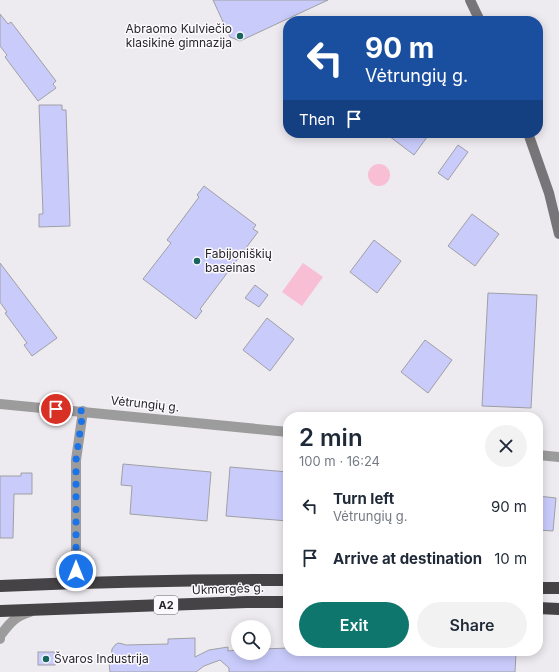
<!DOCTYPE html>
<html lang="en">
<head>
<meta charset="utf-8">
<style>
  body { margin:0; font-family:Inter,sans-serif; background:#f2f2f3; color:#1f2937; height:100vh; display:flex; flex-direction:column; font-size:15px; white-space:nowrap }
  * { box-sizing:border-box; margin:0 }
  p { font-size:13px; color:#747a83 }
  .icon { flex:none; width:22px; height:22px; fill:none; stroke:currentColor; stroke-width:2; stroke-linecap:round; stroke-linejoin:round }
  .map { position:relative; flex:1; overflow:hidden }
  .panel { position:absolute; left:283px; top:412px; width:260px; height:244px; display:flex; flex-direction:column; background:#fff; border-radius:16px; box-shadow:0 2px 10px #0003 }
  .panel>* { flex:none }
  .banner { position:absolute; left:283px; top:16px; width:260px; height:122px; border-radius:16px; box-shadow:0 2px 10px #0003; background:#1a4fa0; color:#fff; overflow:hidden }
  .buttons { position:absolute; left:231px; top:620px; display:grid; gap:8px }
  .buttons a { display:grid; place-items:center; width:40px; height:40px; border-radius:50%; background:#fff; box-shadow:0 2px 10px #0003; font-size:20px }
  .pin { position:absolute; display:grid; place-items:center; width:34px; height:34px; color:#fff; margin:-17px; border:2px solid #fff; border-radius:50%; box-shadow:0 1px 4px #0007 }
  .me { position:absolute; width:44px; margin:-22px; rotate:0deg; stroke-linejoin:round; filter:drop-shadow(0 0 3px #0008) }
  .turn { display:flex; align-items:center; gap:14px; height:84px; padding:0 16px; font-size:18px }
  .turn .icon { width:52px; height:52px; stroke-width:2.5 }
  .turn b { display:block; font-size:28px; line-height:34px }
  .then { display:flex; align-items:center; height:38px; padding:0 16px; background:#0003; gap:8px; font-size:15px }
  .round { display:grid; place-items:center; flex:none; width:42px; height:42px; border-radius:21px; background:#f2f2f3 }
  .head { display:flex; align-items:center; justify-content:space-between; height:68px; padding:0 16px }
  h1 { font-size:24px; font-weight:600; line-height:30px }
  .button { display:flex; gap:8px; margin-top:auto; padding:8px 16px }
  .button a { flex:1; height:46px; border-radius:24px; background:#0f766e; color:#fff; font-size:16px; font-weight:600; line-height:46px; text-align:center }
  .button a+a { background:#f2f2f3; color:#1f2937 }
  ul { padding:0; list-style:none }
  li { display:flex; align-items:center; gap:12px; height:52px; padding:0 16px }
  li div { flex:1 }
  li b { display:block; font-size:15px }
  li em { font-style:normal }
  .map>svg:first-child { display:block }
</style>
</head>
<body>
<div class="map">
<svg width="559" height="672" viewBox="0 0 559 672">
  <rect width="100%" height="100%" fill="#eeebf0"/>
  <g fill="#f8bed3">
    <circle cx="379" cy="175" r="11"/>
    <polygon points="303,263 323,277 302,306 282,292"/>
  </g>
  <g fill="#c9cbfb" stroke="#9fa0a4">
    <polygon points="213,0 328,0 240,41 230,37"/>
    <polygon points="0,14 8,24 11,22 56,81 53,84 56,88 38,101 5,57 7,55 0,46"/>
    <polygon points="39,105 62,105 62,110 66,110 70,226 39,227 39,214 43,214"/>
    <polygon points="385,133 430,133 414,155"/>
    <polygon points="458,145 468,152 448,180 438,173"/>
    <polygon points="204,186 256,225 253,229 258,232 200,309 202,311 196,319 143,279 171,243 167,240 199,197 197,195"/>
    <polygon points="472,214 499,234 475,266 448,246"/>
    <polygon points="374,240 401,261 377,293 350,272"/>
    <polygon points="0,263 57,338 32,356 24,345 27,343 5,313 7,312 0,302"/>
    <polygon points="255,285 268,295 259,307 245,298"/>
    <polygon points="488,293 537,295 531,408 482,406"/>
    <polygon points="267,318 294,339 270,371 243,350"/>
    <polygon points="425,340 452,360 428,393 401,372"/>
    <polygon points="123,464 211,472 207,521 130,514 132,486 121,485"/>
    <polygon points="230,467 288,472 288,521 226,516"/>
    <polygon points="21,473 32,473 32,494 14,494 13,538 0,538 0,476 21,476"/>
    <polygon points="538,496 556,498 553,531 538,530"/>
    <polygon points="195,638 195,657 209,650 228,647 228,651 238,650 238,653 264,653 264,649 288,648 288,651 469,651 516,654 515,672 229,672 229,668 220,660 204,666 196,672 110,672 109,662 111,662 112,649 115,645 118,643 123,644 126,645 168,644 168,639"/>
    <rect x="38" y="652" width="17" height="13"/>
  </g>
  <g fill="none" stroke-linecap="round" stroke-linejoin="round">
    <g stroke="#9d9c9d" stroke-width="10">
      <polyline points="0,404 288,432"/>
      <polyline points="538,455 559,457"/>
      <polyline points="76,583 76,460 83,411"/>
      <path d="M0 639V636C9 624 15 616 30 612"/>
    </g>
    <g stroke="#777577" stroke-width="10">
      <polyline points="470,0 480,21"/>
      <polyline points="528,133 549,193 559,234"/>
    </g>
    <g stroke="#464346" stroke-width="12">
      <path d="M0 586C96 582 192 580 288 580"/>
      <polyline points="538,588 559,588"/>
      <polyline points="538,608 559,609"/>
      <polyline points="0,611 247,602 288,602"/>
    </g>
  </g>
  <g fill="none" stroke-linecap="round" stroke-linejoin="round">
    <polyline stroke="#1a73e8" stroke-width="7" stroke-dasharray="0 12.6" points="56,409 83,411 76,460 76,571"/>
  </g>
  <g fill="#18645e" stroke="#fbf9fd" stroke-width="1.5">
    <circle cx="240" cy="36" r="4"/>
    <circle cx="197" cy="261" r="4"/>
    <circle cx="46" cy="659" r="4"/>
  </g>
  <g text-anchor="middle" stroke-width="3" stroke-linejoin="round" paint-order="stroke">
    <rect fill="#fbf9fd" stroke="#676568" stroke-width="1" x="154" y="596" width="24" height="18" rx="3"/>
    <g font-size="11" font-weight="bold" fill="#272628">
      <text x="166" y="609">A2</text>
    </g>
    <g font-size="12" fill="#272628" stroke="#fbf9fd" text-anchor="start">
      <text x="232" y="33" text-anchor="end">Abraomo Kulviečio<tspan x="232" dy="14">klasikinė gimnazija</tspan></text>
      <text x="205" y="258">Fabijoniškių<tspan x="205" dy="14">baseinas</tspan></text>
      <text x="54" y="663">Švaros Industrija</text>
    </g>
    <g font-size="12" fill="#272628" stroke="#fbf9fd">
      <text transform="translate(145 404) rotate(6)" y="4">Vėtrungių g.</text>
      <text transform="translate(228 589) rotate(-2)" y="4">Ukmergės g.</text>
    </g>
  </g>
</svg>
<div class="buttons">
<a><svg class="icon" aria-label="search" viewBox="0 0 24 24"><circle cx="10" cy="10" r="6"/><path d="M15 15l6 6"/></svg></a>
</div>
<div class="pin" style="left:56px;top:409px;background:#d93025"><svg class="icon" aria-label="arrive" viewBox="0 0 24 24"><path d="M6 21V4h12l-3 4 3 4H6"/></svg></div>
<svg class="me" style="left:76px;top:571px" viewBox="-20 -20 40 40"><circle r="17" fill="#1a73e8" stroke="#fff" stroke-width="3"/><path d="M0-11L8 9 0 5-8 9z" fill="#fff"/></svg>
<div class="banner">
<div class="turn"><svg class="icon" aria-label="left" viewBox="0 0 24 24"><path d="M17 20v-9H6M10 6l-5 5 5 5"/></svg><div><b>90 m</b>Vėtrungių g.</div></div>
<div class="then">Then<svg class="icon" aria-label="arrive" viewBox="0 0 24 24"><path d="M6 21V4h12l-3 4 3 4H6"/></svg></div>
</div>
<section class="panel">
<div class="head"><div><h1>2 min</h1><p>100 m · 16:24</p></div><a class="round"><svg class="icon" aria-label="close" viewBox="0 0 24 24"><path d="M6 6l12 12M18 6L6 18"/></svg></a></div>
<ul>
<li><svg class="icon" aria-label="left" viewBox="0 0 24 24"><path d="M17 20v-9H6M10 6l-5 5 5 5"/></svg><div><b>Turn left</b><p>Vėtrungių g.</p></div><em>90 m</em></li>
<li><svg class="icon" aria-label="arrive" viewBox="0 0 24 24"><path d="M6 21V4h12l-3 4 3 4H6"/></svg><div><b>Arrive at destination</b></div><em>10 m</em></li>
</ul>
<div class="button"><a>Exit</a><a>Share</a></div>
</section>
</div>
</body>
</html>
